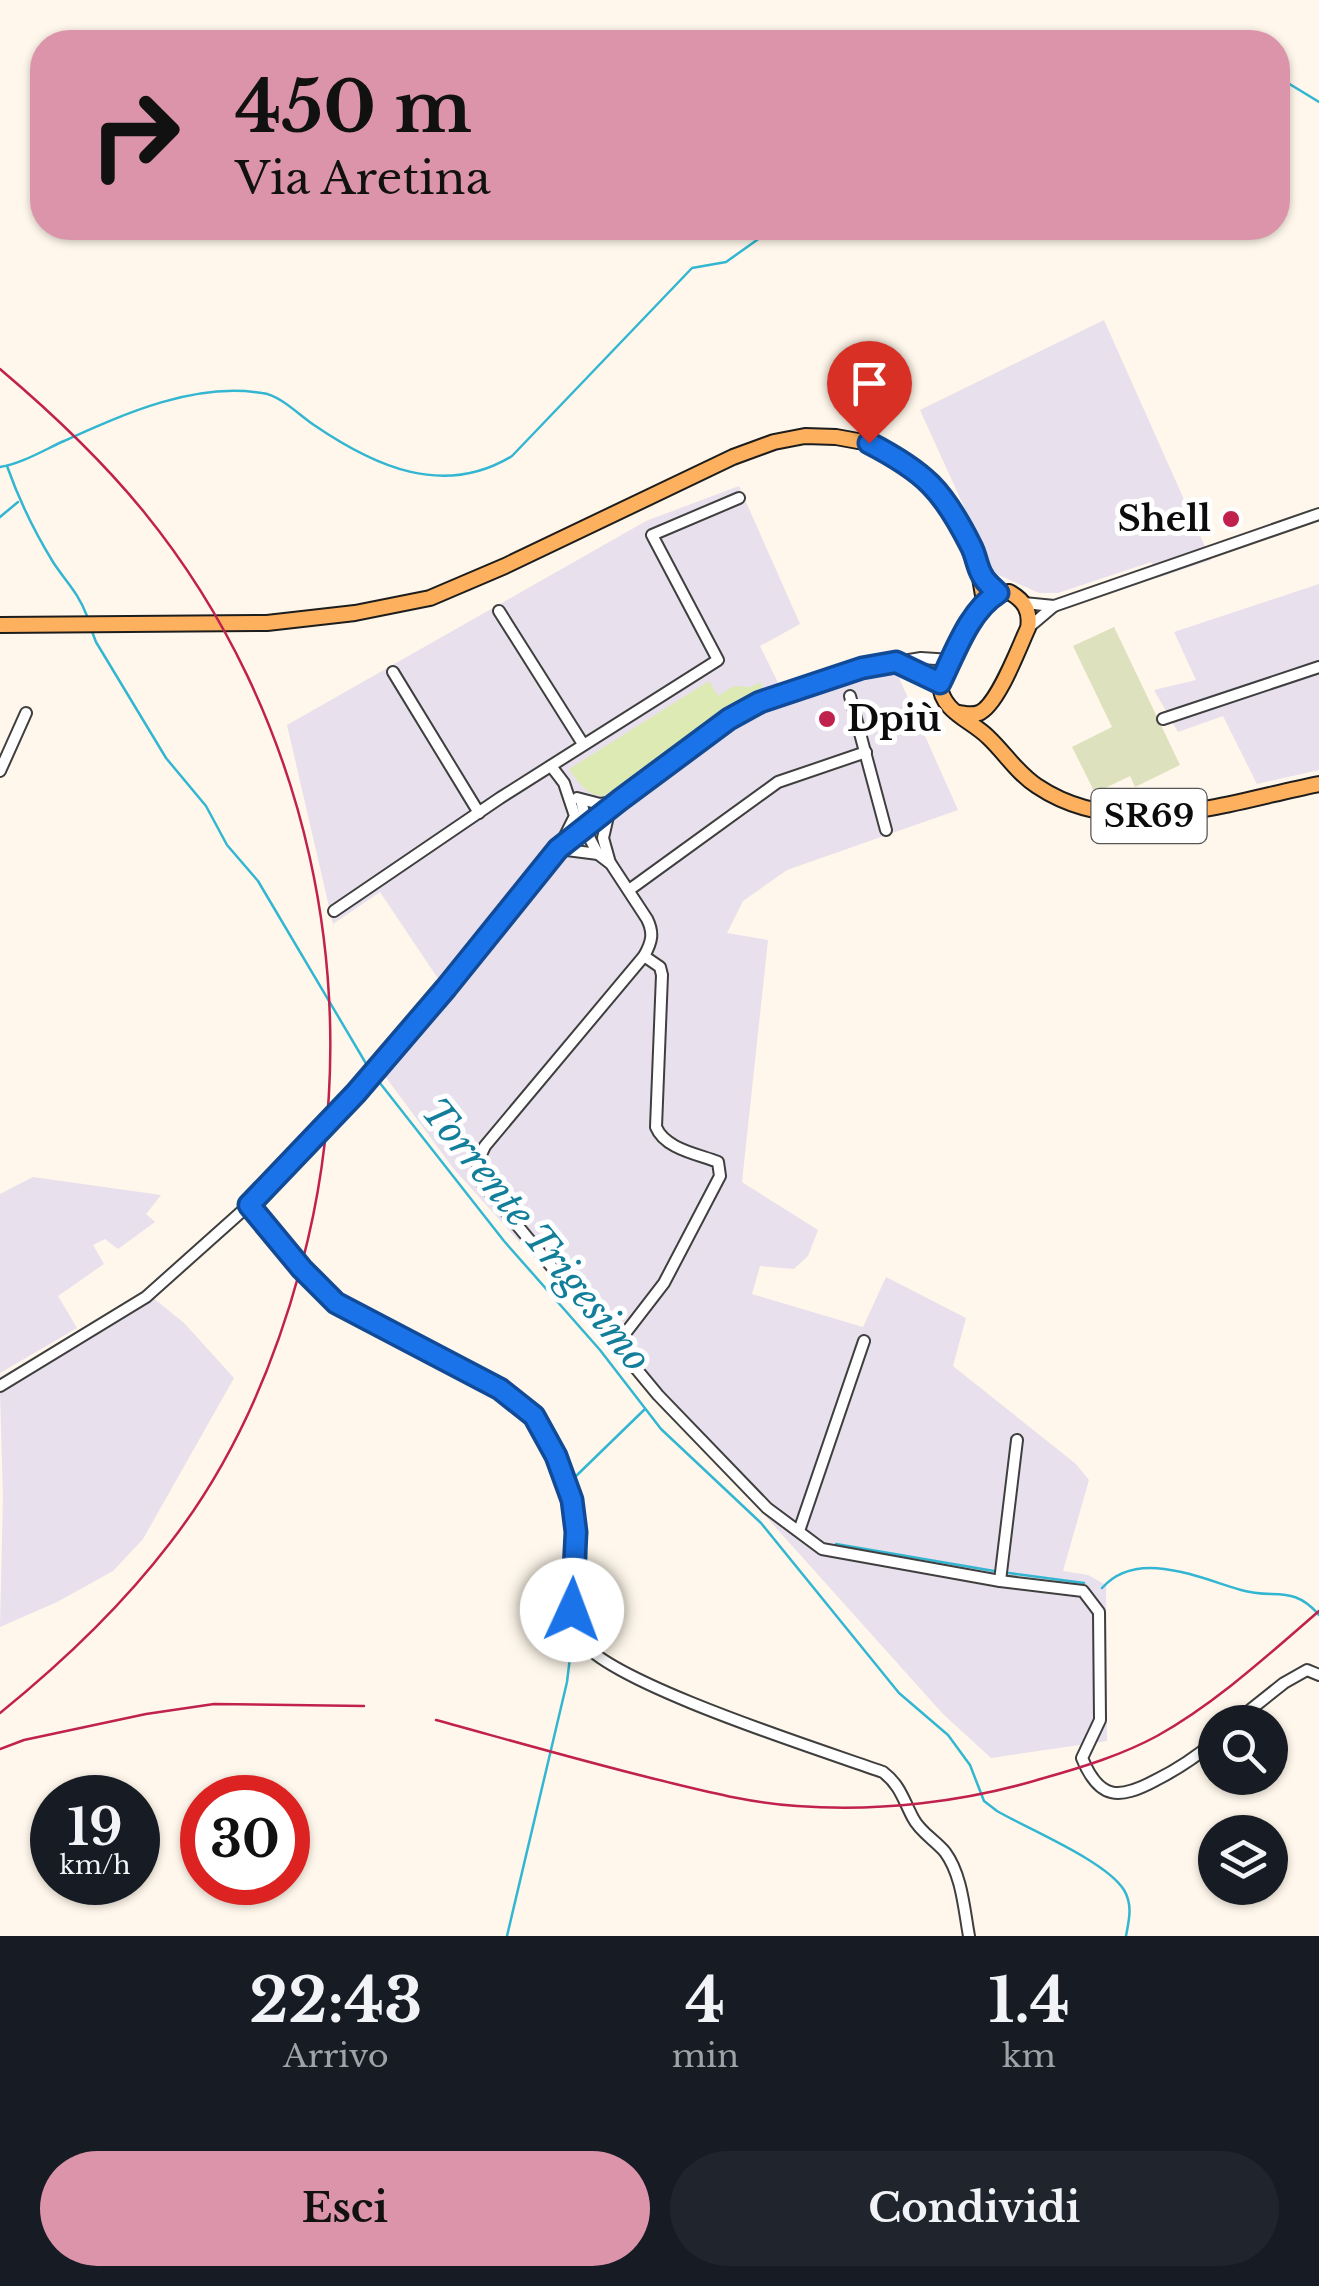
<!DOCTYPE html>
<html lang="it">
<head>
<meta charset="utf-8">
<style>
  body { margin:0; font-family:"Libre Baskerville",serif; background:#20242c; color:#f1f3f6; height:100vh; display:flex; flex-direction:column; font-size:38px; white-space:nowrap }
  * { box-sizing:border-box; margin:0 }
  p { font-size:32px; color:#9ea1a6 }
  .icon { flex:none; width:55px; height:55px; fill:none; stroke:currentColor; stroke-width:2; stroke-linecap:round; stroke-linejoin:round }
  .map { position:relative; height:1936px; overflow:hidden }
  .drawer { display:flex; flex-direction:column; background:#171b24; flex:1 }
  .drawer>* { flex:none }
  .top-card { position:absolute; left:30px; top:30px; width:1260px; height:210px; border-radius:40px; box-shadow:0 2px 8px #0004; background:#db94aa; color:#111; overflow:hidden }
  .tools { position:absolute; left:1198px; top:1705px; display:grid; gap:20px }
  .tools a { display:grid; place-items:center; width:90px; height:90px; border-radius:50%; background:#171b24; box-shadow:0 2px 8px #0004; font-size:50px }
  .speed { position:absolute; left:30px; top:1775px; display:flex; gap:20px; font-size:50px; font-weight:700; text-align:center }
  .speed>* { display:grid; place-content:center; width:130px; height:130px; border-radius:50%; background:#171b24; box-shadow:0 2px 8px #0004; line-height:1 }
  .speed small { font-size:25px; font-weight:400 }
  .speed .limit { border:15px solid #d22; background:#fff; color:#111 }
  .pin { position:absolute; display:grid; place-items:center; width:85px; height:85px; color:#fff; margin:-102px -42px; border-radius:50% 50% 50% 0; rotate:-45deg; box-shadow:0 0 10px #0007 }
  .pin .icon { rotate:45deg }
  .me { position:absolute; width:110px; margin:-55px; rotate:2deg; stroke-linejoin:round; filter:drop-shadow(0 0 8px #0008) }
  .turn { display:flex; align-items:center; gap:35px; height:210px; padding:0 40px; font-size:45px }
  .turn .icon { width:130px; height:130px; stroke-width:2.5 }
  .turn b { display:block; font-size:70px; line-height:85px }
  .eta { display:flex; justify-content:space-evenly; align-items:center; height:170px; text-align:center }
  .eta b { font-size:60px; font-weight:700; line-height:70px }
  .cta { display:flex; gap:20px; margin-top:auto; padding:20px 40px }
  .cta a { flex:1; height:115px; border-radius:60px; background:#db94aa; color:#111; font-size:40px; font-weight:700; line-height:115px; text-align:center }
  .cta a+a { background:#20242c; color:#f1f3f6 }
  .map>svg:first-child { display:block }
</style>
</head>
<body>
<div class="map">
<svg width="1319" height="1936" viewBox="0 0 1319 1936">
  <rect width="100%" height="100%" fill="#fff7eb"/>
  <g fill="#e8e0ec">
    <polygon points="1104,320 1211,560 1157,578 1151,562 1058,593 1039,593 994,573 920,410"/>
    <polygon points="739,486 800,624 760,646 788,703 896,671 958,810 787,870 743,901 727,933 768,940 742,1182 818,1230 808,1256 794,1269 760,1266 752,1294 863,1327 886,1277 966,1318 953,1366 1076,1464 1089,1480 1063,1571 1088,1575 1106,1585 1107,1741 991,1758 943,1714 453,1168 379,1068 447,992 380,892 333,924 287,725 646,521"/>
    <polygon points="1319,584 1319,770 1257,784 1223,716 1178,732 1154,690 1196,680 1174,632"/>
    <polygon points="33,1177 161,1195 146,1214 155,1222 118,1249 105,1239 93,1245 104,1264 58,1296 77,1328 0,1373 0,1194"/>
    <polygon points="152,1297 184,1323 234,1378 143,1539 113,1571 57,1602 0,1627 3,1497 0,1393"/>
  </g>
  <path fill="#ddeab4" d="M709 681 718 696 734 686 750 687 761 682 763 692 724 711 615 793C591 802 582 787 569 769Z"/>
  <polygon fill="#dde1bd" points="1114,627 1180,765 1135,787 1130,776 1095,793 1072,747 1112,727 1073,646"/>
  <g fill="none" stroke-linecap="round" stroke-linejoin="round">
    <g stroke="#33b6d1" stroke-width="2.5">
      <polyline points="1278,77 1319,102"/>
      <path d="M7 466C19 500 34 531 53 562 66 582 78 592 87 616"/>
      <path d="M0 467C21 464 44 450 64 441 124 414 194 382 262 393 280 395 299 415 314 425 374 466 443 498 512 456L692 268 726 262 774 228"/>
      <polyline points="0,517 18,502"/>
      <polyline points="91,629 96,642 166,758 206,806 227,845 258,881 371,1072"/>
      <path d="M376 1078 504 1241 600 1350 661 1429 761 1523 899 1693 948 1735 970 1765 984 1801 997 1811C1028 1829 1106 1861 1124 1890 1133 1905 1129 1920 1126 1936"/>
      <polyline points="836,1544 994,1571"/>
      <polyline points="1009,1573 1084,1583"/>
      <path d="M1102 1588C1137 1548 1199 1578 1241 1590 1274 1600 1293 1584 1319 1615"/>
      <polyline points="583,1637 587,1633 586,1535 575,1477 645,1409"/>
      <polyline points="507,1936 567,1682 571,1649 577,1643"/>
    </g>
    <defs>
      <g id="minor">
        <polyline points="1024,603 1054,606 1319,514"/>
        <polyline points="499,611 583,744"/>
        <polyline points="1028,628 1054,606"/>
        <polyline points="898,662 940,683"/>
        <polyline points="393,672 479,813"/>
        <polyline points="850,696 886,830"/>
        <polyline points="1163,719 1319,667"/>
        <polyline points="551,766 564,783 575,816 561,844"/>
        <polyline points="0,771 26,713"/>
        <polyline points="577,798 600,804 614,802"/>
        <path d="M581 800 590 839 598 854 611 864 647 919C654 933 652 942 644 956L485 1146 477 1163 483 1184 658 1395 767 1508 822 1549 1000 1581 1083 1591 1099 1612 1100 1720 1082 1758C1099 1800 1119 1800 1156 1780 1178 1769 1196 1757 1215 1741"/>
        <polyline points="609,812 603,838 610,863"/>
        <polyline points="559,849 598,854"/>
        <polyline points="629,890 778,782 866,752"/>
        <polyline points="334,911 500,798 718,660 652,535 739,498"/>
        <path d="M249 1205C274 1236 307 1285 341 1305 396 1338 489 1370 531 1414 556 1439 575 1499 576 1533 576 1567 565 1606 580 1638 601 1681 830 1753 883 1772 900 1785 903 1799 913 1818 920 1832 935 1840 945 1852 962 1875 964 1909 969 1936"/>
        <path d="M617 1344 664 1283 720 1176 718 1162C698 1154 665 1149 656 1127L662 975 660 967 644 956"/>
        <polyline points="0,1386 146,1297 249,1205 356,1093 446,988 558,849 620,800 729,719 760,702 862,668 921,658 951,660"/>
        <polyline points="799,1531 864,1341"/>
        <polyline points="1000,1581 1017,1440"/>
        <polyline points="1235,1722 1284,1683 1307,1670 1319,1675"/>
      </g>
      <g id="major">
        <polyline points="0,625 267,623 355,613 430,598 505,566 733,457 774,442 805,436 836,437 869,443 905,462 936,487 976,555 984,601"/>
        <path d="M955 712C963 714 971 716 979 713 998 705 1019 647 1028 628 1031 611 1024 600 1009 592 974 596 955 654 940 683 940 711 971 720 988 737 1005 753 1017 773 1037 786 1122 843 1228 802 1319 784"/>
      </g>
    </defs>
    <use href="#minor" stroke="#3f3f3f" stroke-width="14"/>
    <use href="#major" stroke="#1d1d1d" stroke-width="18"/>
    <use href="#minor" stroke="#fff" stroke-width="10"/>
    <use href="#major" stroke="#fdb15e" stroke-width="14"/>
    <g stroke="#c0214d" stroke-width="2.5">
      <path d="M0 369C52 413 101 459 144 512 308 714 367 987 308 1239 282 1347 239 1454 170 1543 121 1607 63 1662 0 1713"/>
      <path d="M436 1720C509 1740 582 1761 655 1779 701 1790 749 1803 797 1806 879 1812 965 1802 1044 1778 1083 1767 1122 1755 1157 1736 1216 1703 1268 1655 1319 1611"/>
      <polyline points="0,1749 24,1740 146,1714 214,1704 364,1706"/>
    </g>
  </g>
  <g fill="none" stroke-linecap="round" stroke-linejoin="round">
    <defs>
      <path id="route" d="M572 1610 576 1532 572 1500 556 1456 534 1416 500 1389 336 1303 302 1269 249 1205 356 1093 446 988 558 849 620 800 729 719 760 702 862 668 896 662 940 683C955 653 969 611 998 593 993 588 985 582 982 575 977 567 976 555 971 546 943 490 925 472 869 443"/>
    </defs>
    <use href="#route" stroke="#114b97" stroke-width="25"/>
    <use href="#route" stroke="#1a73e8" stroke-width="18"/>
  </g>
  <g fill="#c0214d" stroke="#fff" stroke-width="4">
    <circle cx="1231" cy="519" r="10"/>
    <circle cx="827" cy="719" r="10"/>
  </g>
  <g text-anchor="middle" stroke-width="10" stroke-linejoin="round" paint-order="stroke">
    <rect fill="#fff" stroke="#555" stroke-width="2.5" x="1091.5" y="789" width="115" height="54" rx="8"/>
    <g font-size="32" font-weight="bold" fill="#0c0c0c">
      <text x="1149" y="827">SR69</text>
    </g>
    <g font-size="35" font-weight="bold" fill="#0c0c0c" stroke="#fff" text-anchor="end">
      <text x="1211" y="531">Shell</text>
      <text x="847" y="731" text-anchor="start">Dpiù</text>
    </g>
    <g font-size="38" font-style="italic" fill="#127e9a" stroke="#fff">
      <text transform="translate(536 1235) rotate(51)" y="13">Torrente Trigesimo</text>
    </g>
  </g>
</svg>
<div class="tools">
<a><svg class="icon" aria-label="search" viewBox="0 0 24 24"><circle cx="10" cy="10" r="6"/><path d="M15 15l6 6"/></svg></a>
<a><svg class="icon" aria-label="layers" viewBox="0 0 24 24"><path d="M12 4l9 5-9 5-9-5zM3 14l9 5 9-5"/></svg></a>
</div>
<div class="speed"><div>19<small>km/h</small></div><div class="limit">30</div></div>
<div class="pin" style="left:869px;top:443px;background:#d93025"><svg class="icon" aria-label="arrive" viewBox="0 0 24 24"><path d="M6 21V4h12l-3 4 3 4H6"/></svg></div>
<svg class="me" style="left:572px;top:1610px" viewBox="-20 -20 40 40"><circle r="19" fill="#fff"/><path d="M0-13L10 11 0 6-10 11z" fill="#1a73e8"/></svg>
<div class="top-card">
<div class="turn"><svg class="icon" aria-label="right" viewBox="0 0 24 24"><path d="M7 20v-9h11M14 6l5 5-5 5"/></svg><div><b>450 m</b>Via Aretina</div></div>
</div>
</div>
<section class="drawer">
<div class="eta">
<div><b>22:43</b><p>Arrivo</p></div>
<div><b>4</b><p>min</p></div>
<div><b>1.4</b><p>km</p></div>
</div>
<div class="cta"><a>Esci</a><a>Condividi</a></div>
</section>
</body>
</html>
